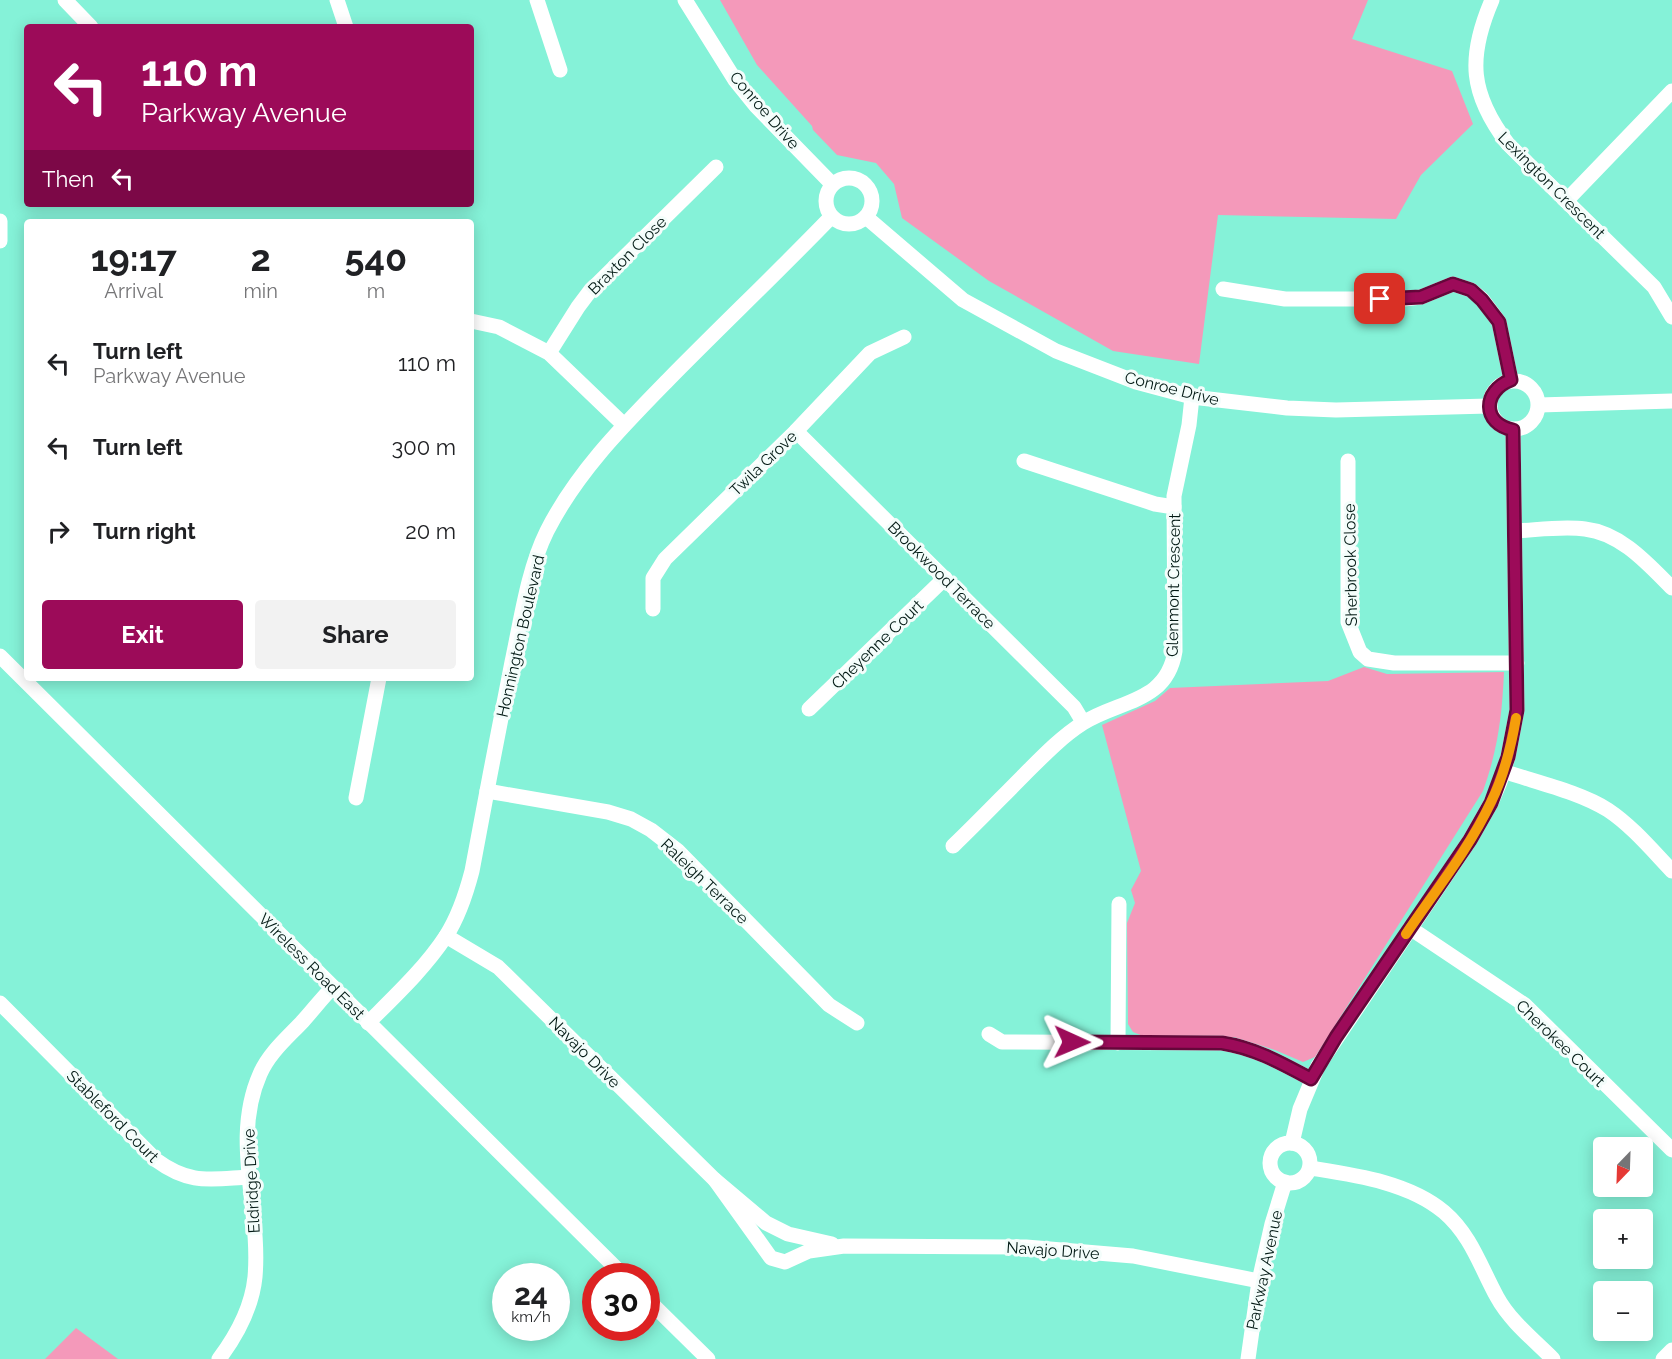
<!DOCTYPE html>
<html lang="en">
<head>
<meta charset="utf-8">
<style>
  body { margin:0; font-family:Raleway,sans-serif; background:#f2f2f2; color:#202124; height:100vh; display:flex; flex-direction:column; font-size:22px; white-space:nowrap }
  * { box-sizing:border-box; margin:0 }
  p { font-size:20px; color:#757577 }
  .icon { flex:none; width:33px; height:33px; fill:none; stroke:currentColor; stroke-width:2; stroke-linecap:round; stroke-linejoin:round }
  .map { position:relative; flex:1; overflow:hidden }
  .panel { position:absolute; left:24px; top:219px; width:450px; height:462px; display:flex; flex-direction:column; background:#fff; border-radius:6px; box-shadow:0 3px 15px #0003 }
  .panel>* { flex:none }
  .guide { position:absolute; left:24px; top:24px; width:450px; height:183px; border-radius:6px; box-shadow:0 3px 15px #0003; background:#9c0b59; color:#fff; overflow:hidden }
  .needle { width:39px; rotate:203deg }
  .tools { position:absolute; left:1593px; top:1137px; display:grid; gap:12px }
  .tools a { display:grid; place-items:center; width:60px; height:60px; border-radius:6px; background:#fff; box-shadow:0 3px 15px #0003; font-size:30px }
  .speed { position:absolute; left:492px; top:1263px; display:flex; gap:12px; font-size:30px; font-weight:700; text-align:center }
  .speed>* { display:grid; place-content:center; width:78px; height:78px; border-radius:50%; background:#fff; box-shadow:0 3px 15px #0003; line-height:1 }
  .speed small { font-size:15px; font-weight:400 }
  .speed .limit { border:9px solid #d22; background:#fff; color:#111 }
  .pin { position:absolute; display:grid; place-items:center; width:51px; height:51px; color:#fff; margin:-26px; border-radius:12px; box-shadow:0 3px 9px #0006 }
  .me { position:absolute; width:66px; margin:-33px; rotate:91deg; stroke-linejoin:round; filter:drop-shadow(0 0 4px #0008) }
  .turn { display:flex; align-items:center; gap:21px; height:126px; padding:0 18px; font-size:27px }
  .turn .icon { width:78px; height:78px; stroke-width:2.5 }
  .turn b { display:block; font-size:42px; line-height:51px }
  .then { display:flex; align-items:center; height:57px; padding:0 18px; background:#0003; gap:12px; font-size:22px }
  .eta { display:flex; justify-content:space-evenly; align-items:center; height:102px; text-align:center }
  .eta b { font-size:36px; font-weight:700; line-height:42px }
  .cta { display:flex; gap:12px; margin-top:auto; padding:12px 18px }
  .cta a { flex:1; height:69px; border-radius:6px; background:#9c0b59; color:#fff; font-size:24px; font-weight:700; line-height:69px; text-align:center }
  .cta a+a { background:#f2f2f2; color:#202124 }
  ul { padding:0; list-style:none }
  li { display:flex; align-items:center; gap:18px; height:84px; padding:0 18px }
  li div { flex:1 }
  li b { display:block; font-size:22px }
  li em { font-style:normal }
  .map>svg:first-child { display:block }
</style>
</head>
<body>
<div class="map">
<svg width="1672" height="1359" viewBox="0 0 1672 1359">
  <rect width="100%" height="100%" fill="#85f2d8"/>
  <g fill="#f499ba">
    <polygon points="720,0 1368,0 1352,39 1452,71 1473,124 1421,175 1396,219 1218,215 1199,364 1113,351 989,281 902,218 894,184 876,163 837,155 813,130 812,126 757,65"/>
    <path d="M1364 667 1387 674 1504 672C1502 716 1498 749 1483 791L1315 1057 1303 1062 1275 1050 1234 1037 1148 1038 1133 1032 1128 1024 1127 923 1135 903 1131 890 1141 871 1102 725 1155 701 1170 688 1328 681Z"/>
    <polygon points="76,1328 118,1359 45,1359"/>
  </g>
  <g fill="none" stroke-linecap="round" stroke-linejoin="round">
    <g stroke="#fff" stroke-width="15">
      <polyline points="65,0 91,27"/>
      <polyline points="337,0 346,27"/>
      <polyline points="537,0 560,70"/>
      <polyline points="685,0 735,80 756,106 832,184"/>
      <path d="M1492 0C1467 58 1470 94 1508 144L1654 287 1672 317"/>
      <circle cx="849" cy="201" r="23"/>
      <polyline points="1566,201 1672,91"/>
      <polyline points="866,217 963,300 1056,351 1136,382 1192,397 1287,408 1336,410 1489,406"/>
      <polyline points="0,221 0,241"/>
      <polyline points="1223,289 1285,299 1404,299 1421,297 1453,284 1471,290 1482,299 1499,322 1511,380"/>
      <polyline points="471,321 499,327 549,353 624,425"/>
      <polyline points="549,353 578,307 590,291 716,167"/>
      <circle cx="1514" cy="405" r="24"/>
      <polyline points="1539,405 1672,401"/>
      <polyline points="796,431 1074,707 1083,722"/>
      <polyline points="1024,461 1155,504 1174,507"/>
      <polyline points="1348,461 1348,622 1360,652 1368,659 1394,663 1517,663"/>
      <path d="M1515 531C1537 530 1562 526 1585 529 1621 533 1648 564 1672 588"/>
      <polyline points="653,609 653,578 665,559 796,431 870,353 904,337"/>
      <polyline points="0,656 624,1276"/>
      <polyline points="809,709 945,578"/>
      <path d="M1503 771C1535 782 1580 792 1608 810 1632 826 1652 850 1672 871"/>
      <polyline points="487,791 608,812 631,819 651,830 678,851 829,1005 857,1023"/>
      <polyline points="356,798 379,678"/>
      <path d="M953 846C977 823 1000 799 1024 775 1042 757 1061 737 1083 723 1119 700 1167 703 1175 651L1174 496 1189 425 1192 397"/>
      <polyline points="1410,928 1525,1005 1672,1150"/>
      <polyline points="446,936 498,967 715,1180 766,1223 788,1234 832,1244"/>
      <path d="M0 1003 156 1160C190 1185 210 1179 249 1177"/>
      <path d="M368 1023C395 996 425 968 446 936 459 916 466 894 472 871 485 801 498 732 512 662 521 620 528 569 547 531 577 472 622 427 668 380 722 325 778 272 831 217"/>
      <path d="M989 1034 1002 1042 1222 1043C1255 1048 1283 1064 1311 1079"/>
      <polyline points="1118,1043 1119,904"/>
      <polyline points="1292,1143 1300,1109 1318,1066 1470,840 1491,803 1500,782 1508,757 1517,710 1513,430"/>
      <circle cx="1290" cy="1163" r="20"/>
      <path d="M1310 1168C1354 1175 1408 1182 1444 1212 1471 1235 1481 1268 1497 1297 1510 1321 1534 1340 1553 1359"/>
      <polyline points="715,1180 771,1258 785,1262 809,1251 844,1246 1026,1247 1133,1256 1259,1281"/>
      <polyline points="646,1298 708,1359"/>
      <path d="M219 1359C237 1335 252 1307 255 1277 261 1209 231 1139 260 1074 269 1053 287 1038 303 1021 313 1010 322 998 333 987"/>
      <polyline points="1248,1359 1259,1281 1272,1224 1285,1182"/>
      <polyline points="1663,1359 1672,1350"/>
    </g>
  </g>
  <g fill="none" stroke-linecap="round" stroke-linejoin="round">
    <defs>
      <path id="route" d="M1072 1042 1222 1043C1255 1048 1283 1064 1311 1079L1336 1037 1470 840 1491 803 1508 757 1517 710 1513 430C1482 424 1482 391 1511 380L1499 322 1482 300 1471 290 1453 284 1421 297 1380 299"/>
    </defs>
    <use href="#route" stroke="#65073a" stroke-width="15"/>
    <use href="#route" stroke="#9c0b59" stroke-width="10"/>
    <path stroke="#f59e0b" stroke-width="10" d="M1406 934C1435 891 1469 849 1491 802 1504 776 1511 747 1516 718"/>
  </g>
  <g text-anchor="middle" stroke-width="6" stroke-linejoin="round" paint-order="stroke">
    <g font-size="16" fill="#021914" stroke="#f4fdfb">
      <text transform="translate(765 110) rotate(49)" y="6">Conroe Drive</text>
      <text transform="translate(1552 185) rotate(45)" y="6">Lexington Crescent</text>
      <text transform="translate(627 255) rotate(-45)" y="6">Braxton Close</text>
      <text transform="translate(1172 388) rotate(14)" y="6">Conroe Drive</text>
      <text transform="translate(763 463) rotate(-44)" y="6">Twila Grove</text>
      <text transform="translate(1350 565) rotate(-91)" y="6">Sherbrook Close</text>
      <text transform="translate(942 575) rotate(45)" y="6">Brookwood Terrace</text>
      <text transform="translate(1173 585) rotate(-89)" y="6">Glenmont Crescent</text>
      <text transform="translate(520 636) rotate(-77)" y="6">Honnington Boulevard</text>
      <text transform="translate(877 644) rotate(-44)" y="6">Cheyenne Court</text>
      <text transform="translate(705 881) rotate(44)" y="6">Raleigh Terrace</text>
      <text transform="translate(312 966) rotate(45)" y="6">Wireless Road East</text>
      <text transform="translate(1561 1043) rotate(44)" y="6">Cherokee Court</text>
      <text transform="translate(585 1052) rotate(45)" y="6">Navajo Drive</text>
      <text transform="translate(113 1116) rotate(45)" y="6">Stableford Court</text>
      <text transform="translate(251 1181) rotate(-93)" y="6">Eldridge Drive</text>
      <text transform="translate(1053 1250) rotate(4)" y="6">Navajo Drive</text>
      <text transform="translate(1264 1270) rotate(-78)" y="6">Parkway Avenue</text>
    </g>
  </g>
</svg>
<div class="tools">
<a><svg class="needle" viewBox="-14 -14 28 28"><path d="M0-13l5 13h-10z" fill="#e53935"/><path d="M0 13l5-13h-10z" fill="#757577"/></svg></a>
<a>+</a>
<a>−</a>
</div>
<div class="speed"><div>24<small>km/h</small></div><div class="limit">30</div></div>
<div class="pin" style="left:1380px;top:299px;background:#d93025"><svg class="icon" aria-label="arrive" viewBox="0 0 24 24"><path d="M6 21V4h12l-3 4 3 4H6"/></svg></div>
<svg class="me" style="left:1072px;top:1042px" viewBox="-20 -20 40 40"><path d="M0-17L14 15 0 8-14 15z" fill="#9c0b59" stroke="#fff" stroke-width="4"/></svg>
<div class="guide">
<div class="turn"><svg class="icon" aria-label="left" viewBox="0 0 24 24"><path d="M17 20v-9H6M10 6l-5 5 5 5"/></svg><div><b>110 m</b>Parkway Avenue</div></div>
<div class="then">Then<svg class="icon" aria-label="left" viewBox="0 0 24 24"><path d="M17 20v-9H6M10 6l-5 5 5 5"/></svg></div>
</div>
<section class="panel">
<div class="eta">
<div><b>19:17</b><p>Arrival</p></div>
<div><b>2</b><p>min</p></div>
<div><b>540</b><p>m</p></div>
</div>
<ul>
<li><svg class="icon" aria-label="left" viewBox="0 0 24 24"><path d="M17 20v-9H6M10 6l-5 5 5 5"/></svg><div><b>Turn left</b><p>Parkway Avenue</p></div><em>110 m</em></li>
<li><svg class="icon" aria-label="left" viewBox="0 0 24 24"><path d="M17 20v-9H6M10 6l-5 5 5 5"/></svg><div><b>Turn left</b></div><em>300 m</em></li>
<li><svg class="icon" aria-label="right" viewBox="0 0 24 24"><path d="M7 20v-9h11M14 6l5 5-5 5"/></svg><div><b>Turn right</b></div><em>20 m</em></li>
</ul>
<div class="cta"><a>Exit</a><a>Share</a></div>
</section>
</div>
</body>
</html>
